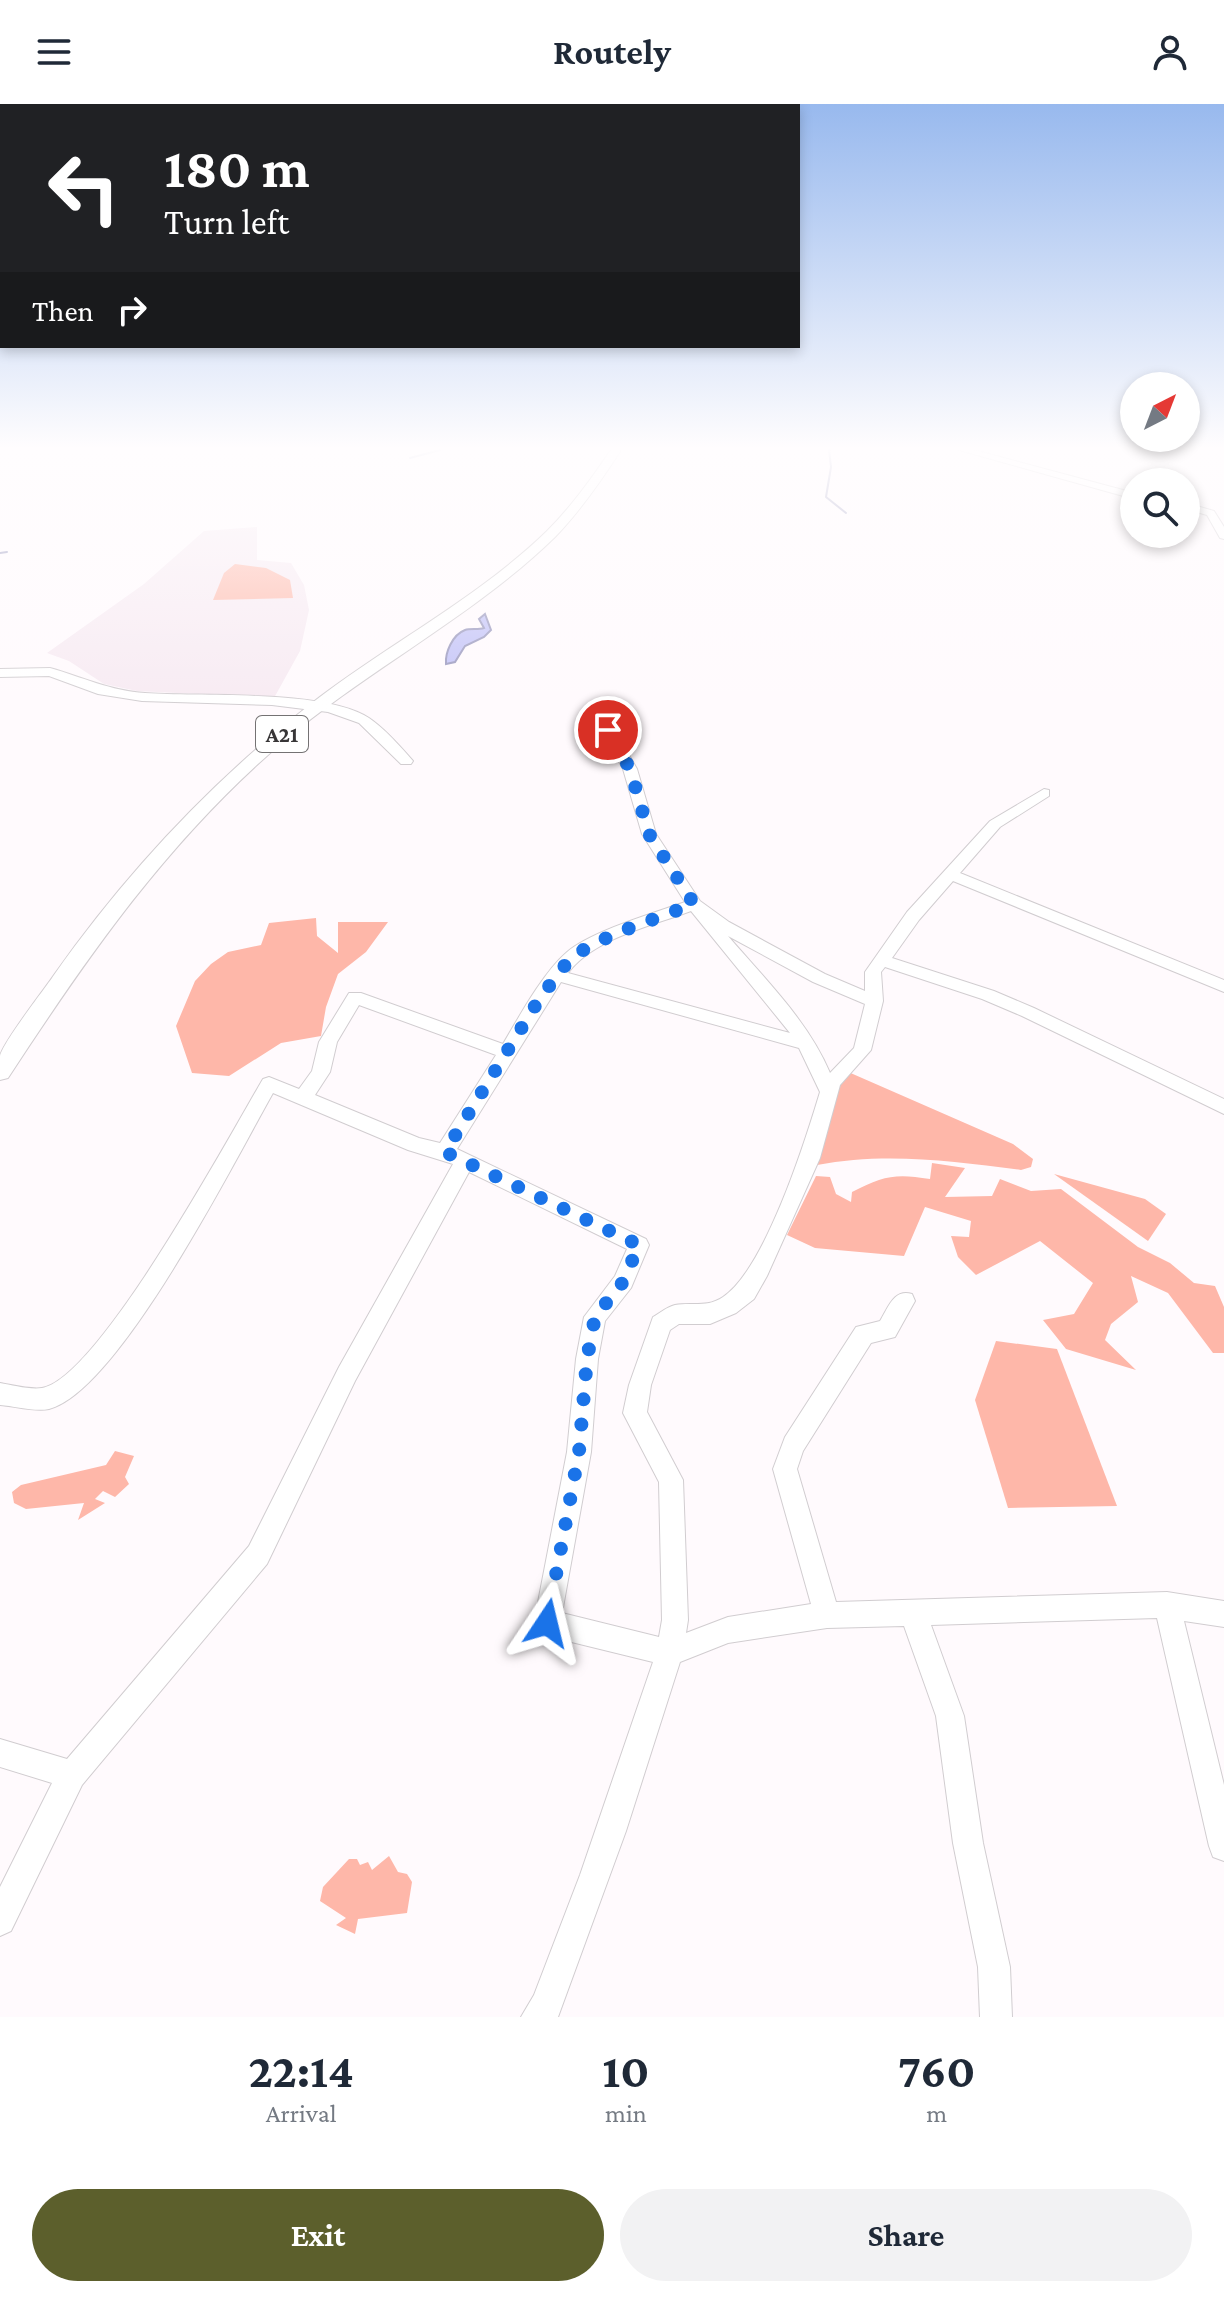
<!DOCTYPE html>
<html lang="en">
<head>
<meta charset="utf-8">
<style>
  body { margin:0; font-family:"Crimson Pro",serif; background:#f2f2f3; color:#1f2937; height:100vh; display:flex; flex-direction:column; font-size:30px; white-space:nowrap }
  * { box-sizing:border-box; margin:0 }
  p { font-size:26px; color:#747a83 }
  .icon { flex:none; width:44px; height:44px; fill:none; stroke:currentColor; stroke-width:2; stroke-linecap:round; stroke-linejoin:round }
  .map { position:relative; height:1913px; overflow:hidden }
  .drawer { display:flex; flex-direction:column; background:#fff; flex:1 }
  .drawer>* { flex:none }
  .top-card { position:absolute; left:0px; top:0px; width:800px; height:244px; box-shadow:0 4px 12px #0003; background:#202124; color:#fff; overflow:hidden }
  .needle { width:52px; rotate:42deg }
  .controls { position:absolute; left:1120px; top:268px; display:grid; gap:16px }
  .controls a { display:grid; place-items:center; width:80px; height:80px; border-radius:50%; background:#fff; box-shadow:0 4px 12px #0003; font-size:40px }
  .pin { position:absolute; display:grid; place-items:center; width:68px; height:68px; color:#fff; margin:-34px; border:4px solid #fff; border-radius:50%; box-shadow:0 2px 8px #0007 }
  .me { position:absolute; width:88px; margin:-44px; rotate:10deg; stroke-linejoin:round; filter:drop-shadow(0 0 6px #0008) }
  .turn { display:flex; align-items:center; gap:28px; height:168px; padding:0 32px; font-size:36px }
  .turn .icon { width:104px; height:104px; stroke-width:2.5 }
  .turn b { display:block; font-size:56px; line-height:68px }
  .then { display:flex; align-items:center; height:76px; padding:0 32px; background:#0003; gap:16px; font-size:30px }
  .eta { display:flex; justify-content:space-evenly; align-items:center; height:136px; text-align:center }
  .eta b { font-size:48px; font-weight:700; line-height:56px }
  .cta { display:flex; gap:16px; margin-top:auto; padding:16px 32px }
  .cta a { flex:1; height:92px; border-radius:48px; background:#5c5f2c; color:#fff; font-size:32px; font-weight:700; line-height:92px; text-align:center }
  .cta a+a { background:#f2f2f3; color:#1f2937 }
  header { display:flex; justify-content:space-between; align-items:center; height:104px; padding:0 32px; background:#fff; font-size:36px; font-weight:700 }
  .map>svg:first-child { display:block }
</style>
</head>
<body>
<header><svg class="icon" aria-label="menu" viewBox="0 0 24 24"><path d="M4 6h16M4 12h16M4 18h16"/></svg>Routely<svg class="icon" aria-label="person" viewBox="0 0 24 24"><circle cx="12" cy="8" r="4"/><path d="M4 21q1-7 8-7t8 7"/></svg></header>
<div class="map">
<svg width="1224" height="1913" viewBox="0 0 1224 1913">
  <rect width="100%" height="100%" fill="#fffafd"/>
  <polygon fill="#f7eaf2" points="257,423 257,456 291,459 304,481 309,506 300,547 274,594 137,587 104,580 69,557 47,549 144,480 204,427"/>
  <g fill="#feb7a9">
    <polygon points="235,460 266,464 290,476 293,494 213,496 224,469"/>
    <polygon points="316,814 317,832 338,849 338,818 388,818 366,848 338,870 326,903 321,932 281,939 229,972 192,969 176,922 195,877 211,860 228,848 261,841 269,819"/>
    <path d="M846 967 1013 1040 1033 1055 1031 1063 1021 1066C954 1057 884 1048 817 1061L833 986Z"/>
    <path d="M932 1059 965 1064 945 1093 992 1092 1000 1075 1031 1087 1061 1085 1138 1143 1170 1159 1194 1179 1215 1182 1224 1203V1249H1213L1168 1189 1131 1172 1138 1198 1111 1220 1105 1236 1136 1266 1066 1245 1043 1216 1074 1210 1093 1179 1040 1137 976 1171 958 1153 951 1132 969 1133 971 1117 925 1103 904 1152 815 1144 787 1131 816 1072 830 1073 836 1090 851 1098 852 1088C883 1072 895 1069 930 1075Z"/>
    <polygon points="1054,1070 1145,1095 1166,1110 1148,1137"/>
    <polygon points="996,1237 1057,1245 1117,1402 1008,1404 975,1296"/>
    <polygon points="115,1347 134,1352 125,1373 129,1380 115,1393 103,1387 95,1395 105,1399 78,1416 84,1399 26,1405 14,1399 12,1388 21,1381 106,1361"/>
    <polygon points="389,1752 398,1768 407,1770 412,1778 407,1809 358,1815 355,1830 336,1821 346,1814 320,1797 323,1783 349,1755 357,1755 360,1761 368,1758 372,1766"/>
  </g>
  <path fill="#c1c1f7" stroke="#9897bd" stroke-width="2" d="M485 510 491 526 484 533 465 542 455 558 446 560C445 549 452 531 465 526 470 524 478 526 484 524L479 515Z"/>
  <g fill="none" stroke-linecap="round" stroke-linejoin="round">
    <g stroke="#9897bd" stroke-width="2">
      <polyline points="829,346 831,363 826,393 846,409"/>
      <polyline points="410,354 440,346"/>
      <polyline points="0,449 7,448"/>
    </g>
    <defs>
      <g id="minor">
        <polygon points="959,346 974,346 1134,389 1134,395"/>
        <polygon points="1186,399 1214,407 1224,423 1224,435 1220,434 1207,411 1186,405"/>
        <path d="M50 564C82 573 111 587 145 589 199 593 325 585 369 614 384 624 401 643 413 657L411 660H401L359 619 328 608 272 601 142 597 98 590 49 572 0 573V565Z"/>
        <path d="M598 603 604 607 637 665 656 730 700 797 729 818 825 870 865 887V868L907 808 990 717 1044 685 1049 686V692L1000 723 960 769 1224 876V888L953 777 919 816 892 854 994 887 1034 904 1224 995V1010L1022 912 982 895 885 863 881 868 883 897 871 946 840 981 820 1054 767 1172 754 1195 736 1209 710 1220H679L670 1226 651 1281 647 1308 683 1376 688 1516 686 1529 728 1513 811 1500 773 1365 785 1333 856 1223 880 1217C888 1204 894 1184 912 1190L915 1197 895 1233 871 1239 803 1347 797 1365 836 1498 1167 1488 1224 1497V1523L1184 1517 1224 1681V1757L1213 1753 1209 1742 1157 1514 931 1521 964 1612 983 1739 1010 1863 1012 1913H980L978 1863 953 1739 936 1612 904 1522 827 1524 728 1539 680 1558 626 1727 558 1913H521L534 1891 580 1771 653 1558 547 1532 538 1528 534 1519 567 1348 576 1255 584 1213 615 1172 627 1145 469 1068 355 1277 267 1460 82 1681 11 1827 0 1832V1783L52 1679 0 1663V1635L67 1655 249 1442 339 1263 453 1060 408 1046 273 989C235 1056 119 1287 49 1305 35 1308 14 1302 0 1301V1279C12 1281 30 1286 42 1284 99 1274 230 1031 263 975L269 973 299 985 312 967 319 938 349 889H361L503 940C519 913 543 869 566 849 589 828 654 809 685 798L642 730 623 665 592 607ZM691 807 790 929 568 869C594 834 652 822 691 807ZM728 832 813 878 865 900 854 944 830 969C808 917 765 875 728 832ZM561 878 799 944 820 988C805 1038 765 1165 723 1193 707 1204 692 1198 675 1201 667 1203 660 1209 653 1213L629 1281 623 1309 659 1378 662 1516 659 1533 562 1509 591 1348 598 1255 605 1217 631 1184 649 1141 646 1135 457 1045ZM359 901 496 951 440 1039 419 1034 315 991 330 968 337 938Z"/>
      </g>
      <path id="major" d="M611 346H621C601 377 581 406 555 433 474 512 370 564 284 637 170 734 89 850 8 974L0 976C0 969 0 959 0 952 3 938 44 886 54 871 126 769 213 676 312 599 388 540 477 495 547 427 572 402 591 375 611 346Z"/>
    </defs>
    <use href="#minor" stroke="#d1cdd0" stroke-width="2"/>
    <use href="#major" stroke="#d1cdd0" stroke-width="2"/>
    <use href="#minor" fill="#fff" fill-rule="evenodd"/>
    <use href="#major" fill="#fff" fill-rule="evenodd"/>
  </g>
  <linearGradient id="sky" x2="0" y2="1"><stop stop-color="#98b9ee"/><stop offset="0.56" stop-color="#fffdfe"/><stop offset="1" stop-color="#fffdfe" stop-opacity="0"/></linearGradient>
  <rect width="1224" height="614" fill="url(#sky)"/>
  <g fill="none" stroke-linecap="round" stroke-linejoin="round">
    <polyline stroke="#1a73e8" stroke-width="14" stroke-dasharray="0 25.2" points="547,1519 579,1348 587,1255 595,1213 623,1178 639,1141 445,1048 540,894 572,852 614,830 694,800 649,730 630,665 608,626"/>
  </g>
  <g text-anchor="middle" stroke-width="6" stroke-linejoin="round" paint-order="stroke">
    <rect fill="#fff" stroke="#747273" stroke-width="2" x="256" y="612" width="52" height="36" rx="6"/>
    <g font-size="22" font-weight="bold" fill="#383637">
      <text x="282" y="638">A21</text>
    </g>
  </g>
</svg>
<div class="controls">
<a><svg class="needle" viewBox="-14 -14 28 28"><path d="M0-13l5 13h-10z" fill="#e53935"/><path d="M0 13l5-13h-10z" fill="#747a83"/></svg></a>
<a><svg class="icon" aria-label="search" viewBox="0 0 24 24"><circle cx="10" cy="10" r="6"/><path d="M15 15l6 6"/></svg></a>
</div>
<div class="pin" style="left:608px;top:626px;background:#d93025"><svg class="icon" aria-label="arrive" viewBox="0 0 24 24"><path d="M6 21V4h12l-3 4 3 4H6"/></svg></div>
<svg class="me" style="left:547px;top:1519px" viewBox="-20 -20 40 40"><path d="M0-17L14 15 0 8-14 15z" fill="#1a73e8" stroke="#fff" stroke-width="4"/></svg>
<div class="top-card">
<div class="turn"><svg class="icon" aria-label="left" viewBox="0 0 24 24"><path d="M17 20v-9H6M10 6l-5 5 5 5"/></svg><div><b>180 m</b>Turn left</div></div>
<div class="then">Then<svg class="icon" aria-label="right" viewBox="0 0 24 24"><path d="M7 20v-9h11M14 6l5 5-5 5"/></svg></div>
</div>
</div>
<section class="drawer">
<div class="eta">
<div><b>22:14</b><p>Arrival</p></div>
<div><b>10</b><p>min</p></div>
<div><b>760</b><p>m</p></div>
</div>
<div class="cta"><a>Exit</a><a>Share</a></div>
</section>
</body>
</html>
